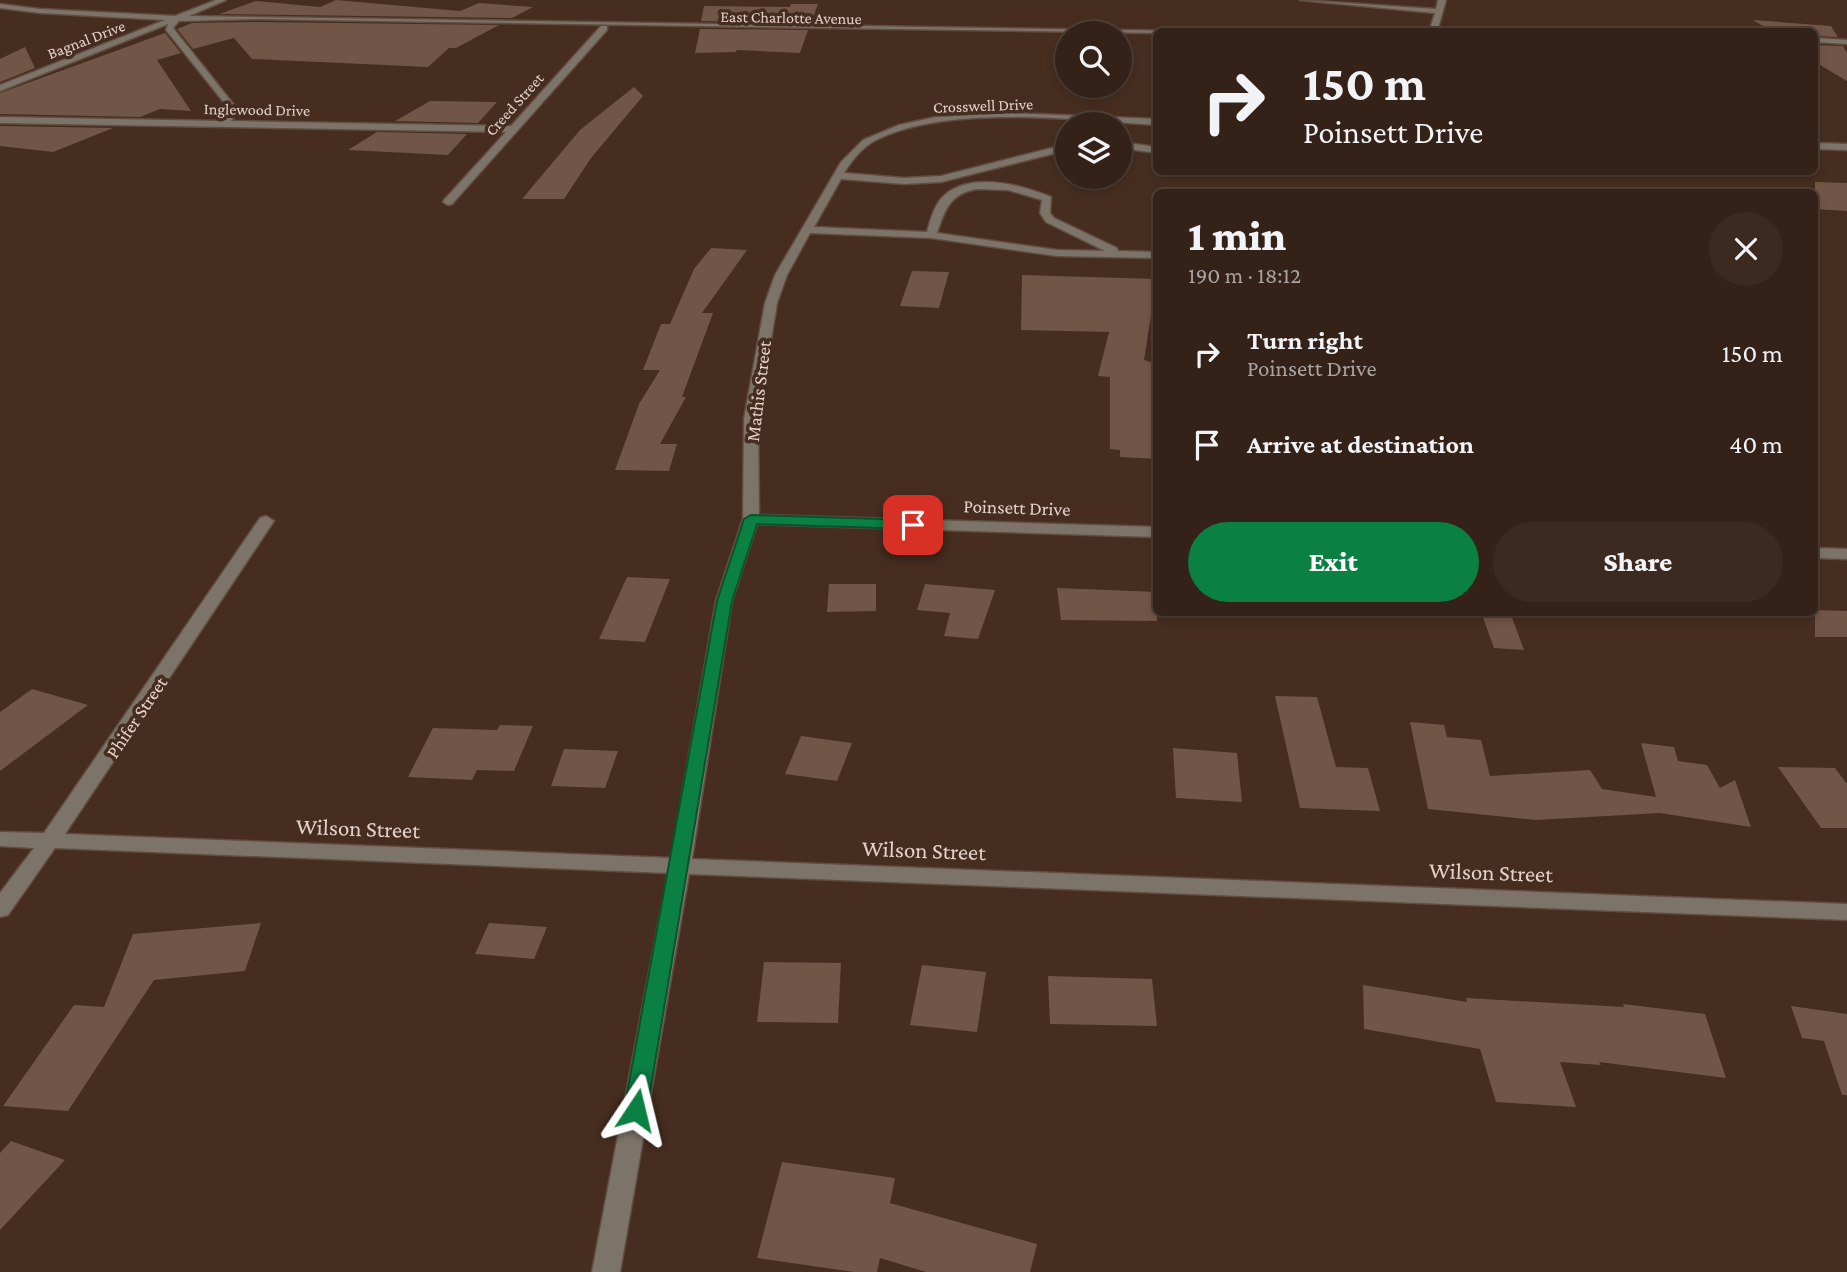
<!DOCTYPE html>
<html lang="en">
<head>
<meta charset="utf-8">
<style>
  body { margin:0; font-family:"Crimson Pro",serif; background:#3c2a21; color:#f1f3f6; height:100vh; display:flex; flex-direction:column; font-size:26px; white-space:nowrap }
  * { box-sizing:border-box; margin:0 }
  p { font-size:23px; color:#a9a4a2 }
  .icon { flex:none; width:38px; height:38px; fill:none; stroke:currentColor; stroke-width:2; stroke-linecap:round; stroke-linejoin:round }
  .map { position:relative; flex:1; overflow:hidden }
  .drawer { position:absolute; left:1153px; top:189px; width:665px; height:427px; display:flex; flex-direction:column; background:#342218; border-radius:10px; box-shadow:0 4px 10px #0003,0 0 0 2px #4e3f37 }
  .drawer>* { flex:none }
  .hud { position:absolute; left:1153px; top:28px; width:665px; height:147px; border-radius:10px; box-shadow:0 4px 10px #0003,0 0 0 2px #4e3f37; background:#342218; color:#f1f3f6; overflow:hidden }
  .controls { position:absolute; left:1055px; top:21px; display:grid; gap:14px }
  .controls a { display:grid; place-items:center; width:77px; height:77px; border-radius:50%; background:#342218; box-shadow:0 4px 10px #0003,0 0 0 2px #4e3f37; font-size:35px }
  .pin { position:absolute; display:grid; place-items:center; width:60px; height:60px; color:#fff; margin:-30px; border-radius:14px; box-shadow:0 4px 10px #0006 }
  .me { position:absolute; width:77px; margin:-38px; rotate:10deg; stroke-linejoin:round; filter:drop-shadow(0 0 5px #0008) }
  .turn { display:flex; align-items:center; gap:24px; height:147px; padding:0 35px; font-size:32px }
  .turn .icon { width:91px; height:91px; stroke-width:2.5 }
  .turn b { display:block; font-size:49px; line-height:60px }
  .round { display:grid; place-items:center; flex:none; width:74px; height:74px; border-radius:37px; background:#3c2a21 }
  .summary { display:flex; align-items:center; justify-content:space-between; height:119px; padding:0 35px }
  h1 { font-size:42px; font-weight:800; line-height:52px }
  .action { display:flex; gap:14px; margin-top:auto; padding:14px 35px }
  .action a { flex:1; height:80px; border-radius:42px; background:#0b8043; color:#fff; font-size:28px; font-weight:800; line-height:80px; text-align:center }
  .action a+a { background:#3c2a21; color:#f1f3f6 }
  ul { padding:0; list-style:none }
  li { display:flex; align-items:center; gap:21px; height:91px; padding:0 35px }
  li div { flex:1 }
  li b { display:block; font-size:26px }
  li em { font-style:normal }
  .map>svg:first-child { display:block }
</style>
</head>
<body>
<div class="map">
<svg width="1847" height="1272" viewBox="0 0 1847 1272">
  <rect width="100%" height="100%" fill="#462d20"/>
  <g fill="#715547">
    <polygon points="336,0 460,11 479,3 533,7 512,18 219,14 256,1 320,7"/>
    <polygon points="791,4 818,4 811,23 701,21 704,6 790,7"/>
    <polygon points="1753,20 1831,26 1838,37 1815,36 1815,32 1773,32"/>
    <polygon points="254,22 499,25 456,48 449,48 428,67 252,59 234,38 193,49 177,29 192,23"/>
    <polygon points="700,29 808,30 800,53 737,50 736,52 695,53"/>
    <polygon points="165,33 181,53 157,60 191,111 160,109 140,117 0,114 0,93"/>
    <polygon points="1815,45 1843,46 1847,53 1847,81 1815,62"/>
    <polygon points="25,47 35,68 0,82 0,59"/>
    <polygon points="634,87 643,96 591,158 564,199 522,199 580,130"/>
    <polygon points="430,101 497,102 478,123 395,121"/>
    <polygon points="0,126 113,128 53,152 0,146"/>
    <polygon points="377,132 467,134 448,155 348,150"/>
    <polygon points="1815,182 1847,183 1847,211 1815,209"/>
    <polygon points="711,248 747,250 702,313 713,313 682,397 686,397 660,444 677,444 669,471 615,470 639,404 660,370 643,370 661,324 670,324 694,269"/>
    <polygon points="912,271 949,272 939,308 900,306"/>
    <polygon points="1022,275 1157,279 1157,309 1152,309 1144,360 1157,364 1157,459 1120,457 1120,450 1110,449 1110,377 1098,376 1109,332 1021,330"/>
    <polygon points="627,577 670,579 645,642 599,639"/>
    <polygon points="829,584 876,584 876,611 827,612"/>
    <polygon points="925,584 995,590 978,639 944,636 950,613 917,610"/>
    <polygon points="1057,588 1157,592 1157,621 1061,620"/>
    <polygon points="1815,610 1847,611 1847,637 1815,637"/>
    <polygon points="1481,612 1510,612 1524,650 1494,648"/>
    <polygon points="32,689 88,705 0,771 0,712"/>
    <polygon points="1275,696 1317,697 1336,767 1368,768 1380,811 1300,808"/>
    <polygon points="1410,722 1444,725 1447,737 1481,740 1490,776 1590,770 1602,789 1656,797 1641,743 1674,747 1678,761 1707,765 1720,788 1735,780 1751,827 1660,813 1535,820 1428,809"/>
    <polygon points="500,725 533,726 514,771 477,770 472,780 408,777 433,728 497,730"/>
    <polygon points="801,736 852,743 837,781 785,774"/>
    <polygon points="1173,748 1237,753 1242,802 1176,798"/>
    <polygon points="564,749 618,751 605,788 551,786"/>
    <polygon points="1778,767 1835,768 1847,784 1847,828 1821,828"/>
    <polygon points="261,923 245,971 154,980 68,1111 3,1106 74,1005 104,1007 133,934"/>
    <polygon points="489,923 547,927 534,959 475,954"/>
    <polygon points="764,962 841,963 838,1023 757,1022"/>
    <polygon points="922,965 986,972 977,1032 910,1025"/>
    <polygon points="1048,976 1152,979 1157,1026 1050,1024"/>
    <polygon points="1363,985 1467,1002 1466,998 1624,1007 1623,1004 1705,1014 1726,1078 1599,1062 1601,1065 1560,1062 1576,1107 1496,1102 1480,1049 1364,1029"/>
    <polygon points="1791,1006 1847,1014 1847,1095 1842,1095 1824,1041 1802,1038"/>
    <polygon points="11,1141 65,1160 0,1230 0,1153"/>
    <polygon points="782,1162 895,1178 890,1203 1037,1244 1030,1272 926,1272 880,1258 877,1272 854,1272 757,1258"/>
  </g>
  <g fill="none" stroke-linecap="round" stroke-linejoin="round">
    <defs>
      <g id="minor">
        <polygon points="216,0 226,0 189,16 1254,32 1157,33 254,19 179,21 173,28 234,105 235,116 231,121 511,126 601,26 607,26 607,30 452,204 448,205 443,202 444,200 506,132 0,123 0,117 222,121 225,116 226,105 166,30 168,24 0,91 0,85 165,20 40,13 0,8 0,4 40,9 175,16"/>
        <polygon points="1300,0 1436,9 1438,0 1446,0 1437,32 1429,32 1435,13"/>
        <polygon points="1815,38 1847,40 1847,44 1815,42"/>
        <path d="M1012 113 1157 119V125C1076 120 952 104 878 139 863 146 852 160 844 173L904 178 941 176 1068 144V150L941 182 904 184 841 179 814 227 927 232C930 221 933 209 940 200 965 170 1020 184 1051 197L1050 213 1054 218 1117 248 1118 251 1157 252V258L1057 256 931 238 810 233 787 275 777 303 758 419 759 515 1157 527V537L757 524 732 601 692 859 1847 904V920L689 874 620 1272H592L668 873 55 848 8 915 0 917V893L34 848 0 846V832L44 833 260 518 266 516 274 521 65 834 671 858 716 601 743 519 744 419 765 303 775 275 841 162 863 140 899 125 936 117ZM977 189 1008 190 1042 200 1040 213 1046 222 1105 251 1057 250 937 233C945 209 950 194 977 189Z"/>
        <polygon points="1120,142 1157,147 1157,153 1120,148"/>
        <polygon points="1815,143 1847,144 1847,150 1815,149"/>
        <polygon points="1815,548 1847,549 1847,559 1815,558"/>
      </g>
    </defs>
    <use href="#minor" stroke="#624b3f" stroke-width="3"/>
    <use href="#minor" fill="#7c7469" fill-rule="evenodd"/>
  </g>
  <polygon fill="#0b8043" stroke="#07532c" stroke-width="2" points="751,515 913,520 920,525 913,529 757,524 732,601 647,1110 644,1117 636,1120 628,1117 624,1110 717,601 744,519"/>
  <g text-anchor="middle" stroke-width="7" stroke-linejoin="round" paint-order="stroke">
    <g font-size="16" fill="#e4d3cb" stroke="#462d20">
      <text transform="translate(791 17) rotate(1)" y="6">East Charlotte Avenue</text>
      <text transform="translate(86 39) rotate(-21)" y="6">Bagnal Drive</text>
      <text transform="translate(514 104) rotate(-48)" y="6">Creed Street</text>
      <text transform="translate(983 105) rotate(-2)" y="6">Crosswell Drive</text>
      <text transform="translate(257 109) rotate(1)" y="6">Inglewood Drive</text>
    </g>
    <g font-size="19" fill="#e4d3cb" stroke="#462d20">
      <text transform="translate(758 391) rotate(-83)" y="7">Mathis Street</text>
      <text transform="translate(1017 507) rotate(2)" y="7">Poinsett Drive</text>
      <text transform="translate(136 717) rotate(-56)" y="7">Phifer Street</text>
    </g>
    <g font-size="23" fill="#e4d3cb" stroke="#462d20">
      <text transform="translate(358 828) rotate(2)" y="8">Wilson Street</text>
      <text transform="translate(924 850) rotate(2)" y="8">Wilson Street</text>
      <text transform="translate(1491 872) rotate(2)" y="8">Wilson Street</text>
    </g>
  </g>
</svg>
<div class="controls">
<a><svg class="icon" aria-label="search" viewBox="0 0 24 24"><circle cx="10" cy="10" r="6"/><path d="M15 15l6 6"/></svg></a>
<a><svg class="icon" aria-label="layers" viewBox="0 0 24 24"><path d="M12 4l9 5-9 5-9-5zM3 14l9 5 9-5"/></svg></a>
</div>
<div class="pin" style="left:913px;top:525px;background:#d93025"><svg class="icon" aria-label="arrive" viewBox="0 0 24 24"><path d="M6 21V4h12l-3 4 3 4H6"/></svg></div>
<svg class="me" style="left:636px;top:1110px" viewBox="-20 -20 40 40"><path d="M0-17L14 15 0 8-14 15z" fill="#0b8043" stroke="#fff" stroke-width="4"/></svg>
<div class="hud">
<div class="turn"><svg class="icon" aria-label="right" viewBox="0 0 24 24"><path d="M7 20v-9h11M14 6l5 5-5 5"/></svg><div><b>150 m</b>Poinsett Drive</div></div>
</div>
<section class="drawer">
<div class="summary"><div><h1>1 min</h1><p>190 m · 18:12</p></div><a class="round"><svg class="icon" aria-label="close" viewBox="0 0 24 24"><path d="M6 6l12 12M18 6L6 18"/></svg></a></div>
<ul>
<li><svg class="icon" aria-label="right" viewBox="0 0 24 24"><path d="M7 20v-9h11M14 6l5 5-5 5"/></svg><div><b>Turn right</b><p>Poinsett Drive</p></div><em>150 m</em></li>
<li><svg class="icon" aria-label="arrive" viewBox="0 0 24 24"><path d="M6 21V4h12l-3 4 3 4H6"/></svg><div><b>Arrive at destination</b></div><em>40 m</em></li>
</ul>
<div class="action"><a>Exit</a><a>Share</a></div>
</section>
</div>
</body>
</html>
